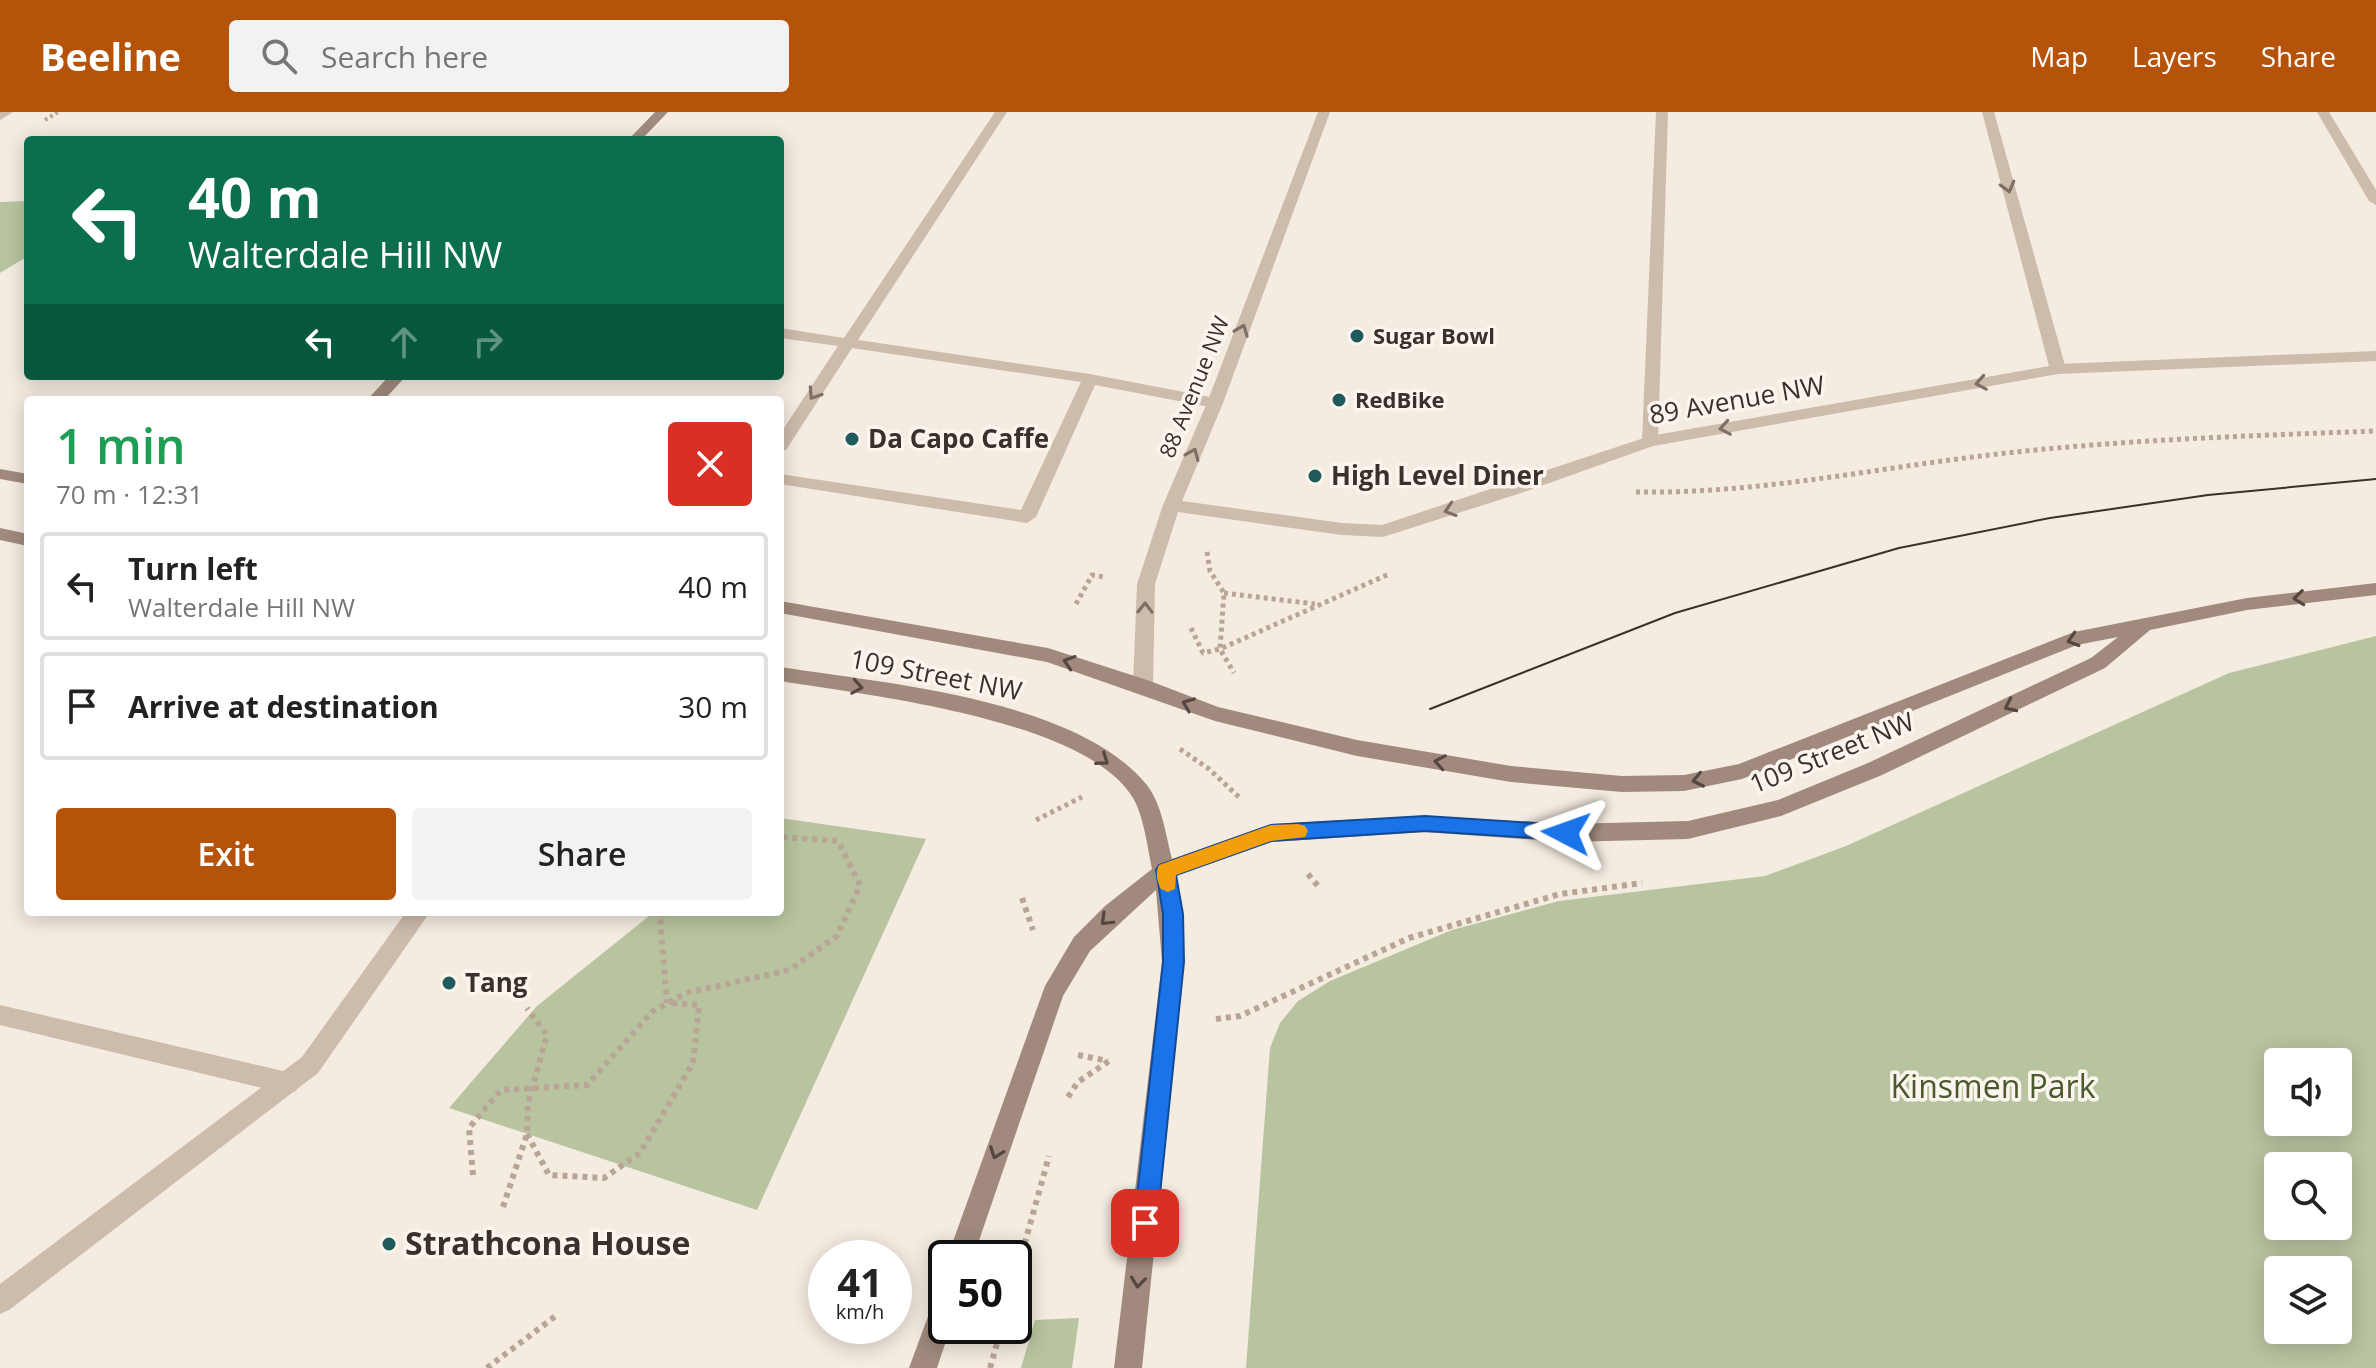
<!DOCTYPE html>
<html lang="en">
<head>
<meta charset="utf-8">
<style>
  body { margin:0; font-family:"Open Sans",sans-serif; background:#f2f2f2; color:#222; height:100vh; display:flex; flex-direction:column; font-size:30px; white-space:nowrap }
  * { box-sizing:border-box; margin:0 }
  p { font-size:26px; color:#767676 }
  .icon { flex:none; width:44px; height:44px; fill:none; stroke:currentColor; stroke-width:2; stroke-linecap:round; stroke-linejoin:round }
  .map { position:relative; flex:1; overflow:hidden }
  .drawer { position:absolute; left:24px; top:284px; width:760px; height:520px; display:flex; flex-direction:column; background:#fff; border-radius:8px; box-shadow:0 4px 20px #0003 }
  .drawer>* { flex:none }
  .banner { position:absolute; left:24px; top:24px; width:760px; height:244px; border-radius:8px; box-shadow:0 4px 20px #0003; background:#0b6e4f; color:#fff; overflow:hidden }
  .buttons { position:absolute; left:2264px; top:936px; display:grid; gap:16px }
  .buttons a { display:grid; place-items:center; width:88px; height:88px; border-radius:8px; background:#fff; box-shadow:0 4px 20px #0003; font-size:40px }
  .speed { position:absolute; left:808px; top:1128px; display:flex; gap:16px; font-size:40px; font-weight:700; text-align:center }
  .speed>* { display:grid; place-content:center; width:104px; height:104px; border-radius:50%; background:#fff; box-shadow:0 4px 20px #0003; line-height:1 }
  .speed small { font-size:20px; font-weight:400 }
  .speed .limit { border:4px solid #111; border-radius:12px; background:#fff; color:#111 }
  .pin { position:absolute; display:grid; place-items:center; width:68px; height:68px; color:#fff; margin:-34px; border-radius:16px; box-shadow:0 4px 12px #0006 }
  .me { position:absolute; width:88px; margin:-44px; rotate:274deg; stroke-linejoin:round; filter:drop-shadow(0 0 6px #0008) }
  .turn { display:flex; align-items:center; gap:28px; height:168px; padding:0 32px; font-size:36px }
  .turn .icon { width:104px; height:104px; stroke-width:2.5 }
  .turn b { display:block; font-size:56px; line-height:68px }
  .lanes { display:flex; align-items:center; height:76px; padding:0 32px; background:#0003; justify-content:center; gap:40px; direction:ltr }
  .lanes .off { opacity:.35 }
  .round { display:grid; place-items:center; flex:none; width:84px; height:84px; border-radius:8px; background:#f2f2f2 }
  .summary { display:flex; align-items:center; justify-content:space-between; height:136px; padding:0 32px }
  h1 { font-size:48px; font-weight:600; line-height:60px; color:#1e9e55 }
  .primary-button { display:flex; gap:16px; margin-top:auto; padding:16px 32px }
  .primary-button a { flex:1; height:92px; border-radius:8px; background:#b45309; color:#fff; font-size:32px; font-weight:600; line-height:92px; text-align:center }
  .primary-button a+a { background:#f2f2f2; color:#222 }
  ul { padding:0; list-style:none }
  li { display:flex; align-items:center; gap:24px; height:108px; margin:0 16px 12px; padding:0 16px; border:4px solid #e0e0e0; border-radius:8px }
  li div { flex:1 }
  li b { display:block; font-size:30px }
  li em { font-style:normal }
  header { display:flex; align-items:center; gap:48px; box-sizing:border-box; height:112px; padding:0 40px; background:#b45309; color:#fff }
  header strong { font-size:38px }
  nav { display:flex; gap:44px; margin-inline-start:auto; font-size:28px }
  .search { width:560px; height:72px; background:#f2f2f2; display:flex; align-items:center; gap:20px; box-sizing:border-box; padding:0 28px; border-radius:8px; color:#767676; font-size:30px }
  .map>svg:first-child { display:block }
</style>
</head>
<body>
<header>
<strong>Beeline</strong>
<div class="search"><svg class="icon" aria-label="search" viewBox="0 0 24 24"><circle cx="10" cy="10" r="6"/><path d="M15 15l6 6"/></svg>Search here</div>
<nav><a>Map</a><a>Layers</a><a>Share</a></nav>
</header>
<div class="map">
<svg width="2376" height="1256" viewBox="0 0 2376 1256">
  <rect width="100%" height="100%" fill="#f4ebe1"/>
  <g fill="#b8c4a0" fill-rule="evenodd">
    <polygon points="28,89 28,144 0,161 0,90"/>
    <path d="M2376 524V1256H1246L1270 936 1280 911 1298 889 1330 869 1452 818 1559 789 1765 764 1846 734 2229 561ZM2278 950H2338V1010H2278ZM2278 1054H2338V1114H2278ZM2278 1158H2338V1218H2278Z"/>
    <polygon points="780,706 926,727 757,1098 449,996 537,894 654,800 780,800"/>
    <polygon points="1079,1206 1072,1256 1021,1256 1035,1208"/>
  </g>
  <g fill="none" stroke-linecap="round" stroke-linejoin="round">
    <polyline stroke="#b9a596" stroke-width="4" stroke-dasharray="3 3" stroke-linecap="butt" points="45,8 58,0"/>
    <g stroke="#b9a596" stroke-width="5" stroke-dasharray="4 4" stroke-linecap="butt">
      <path d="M1636 380C1753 382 1866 358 1981 344 2112 328 2244 324 2376 319"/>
      <polyline points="1207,440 1210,459 1224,481 1220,537 1234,561"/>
      <polyline points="1224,481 1315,492"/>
      <polyline points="1076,492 1092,463 1104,465"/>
      <polyline points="1191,516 1203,541 1220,537 1389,462"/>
      <polyline points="1180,637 1209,657 1240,686"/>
      <polyline points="1036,708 1082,685"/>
    </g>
    <g stroke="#b9a596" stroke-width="6" stroke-dasharray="5 5" stroke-linecap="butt">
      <polyline points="1308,762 1318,774"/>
      <polyline points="1022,786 1033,818"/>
      <polyline points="665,800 660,804 667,891"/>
      <polyline points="1216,907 1240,904 1409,826 1560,782 1642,771"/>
      <polyline points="1078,943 1108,949"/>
      <polyline points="1068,985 1078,970 1109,949"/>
      <polyline points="527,1022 549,1063 604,1066 640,1041 693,951 699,893 668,891"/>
      <polyline points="473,1063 469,1016 501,978 587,973 652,900 686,881 789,858 837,824 860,773 838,729 780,725"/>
      <polyline points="503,1095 527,1022 528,991 547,923 527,896"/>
      <polyline points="1014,1170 1049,1044"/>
      <polyline points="487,1256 557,1203"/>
      <polyline points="990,1256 1002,1214"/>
    </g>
    <g fill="#cdbbac" fill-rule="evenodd">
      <polygon points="995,0 1007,0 858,228 1090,262 1215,286 1223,291 1215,296 1095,273 1036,405 1027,411 780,372 780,362 1021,398 1081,270 852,236 786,338 780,339 780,322 838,234 780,226 780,216 844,226"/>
      <polygon points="1656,0 1668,0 1658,329 1650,334 1642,329"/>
      <polygon points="2317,0 2329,0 2376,78 2376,93 2369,89"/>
      <polygon points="2376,239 2376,249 2058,262 2050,257 2058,252"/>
      <polygon points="0,893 287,960 296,963 299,971 296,979 287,982 0,913"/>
    </g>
    <g fill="#cdbbac" fill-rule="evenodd">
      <polygon points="0,0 13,0 0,8"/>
      <polygon points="1318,0 1330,0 1223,291 1182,389 1342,411 1382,413 1650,324 2049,254 1982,0 1994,0 2066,257 2058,262 1653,334 1524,380 1383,425 1342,423 1178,400 1155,472 1153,574 1143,581 1136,579 1133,574 1137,472 1163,393 1207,291"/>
      <polygon points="406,800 430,800 318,961 9,1198 0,1202 0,1172 302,945"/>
    </g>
    <g fill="#a18a7d" fill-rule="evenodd">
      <polygon points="655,0 668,0 641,28 628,28"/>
      <polygon points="389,264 406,264 384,288 367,288"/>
      <polygon points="0,357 28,362 28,372 0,367"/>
      <polygon points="0,416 28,422 28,434 0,428"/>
      <path d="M2376 471V483L2247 498 2150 518 2105 556 1882 663 1781 704 1688 727 1566 730 1425 720 1272 730 1175 764 1184 850 1142 1256H1114L1162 850 1156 778 1090 839 1063 884 973 1146H947L1045 874 1074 825 1105 794 1152 757C1148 737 1143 702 1133 686 1086 607 866 583 780 569V555C884 571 1076 587 1146 672 1162 691 1166 724 1172 747L1271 712 1425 704 1566 712 1688 709 1778 688 1868 651 2091 546 2118 525 2077 533 1742 667 1684 679 1622 680 1511 670 1357 644 1215 609 1047 550 780 501V489L1048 536 1150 569 1218 595 1357 628 1511 654 1622 664 1684 663 1739 652 2074 520 2247 486Z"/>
      <polygon points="946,1176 946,1214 951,1214 937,1256 909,1256 937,1180"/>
    </g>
    <polyline stroke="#3b302b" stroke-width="2" points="1430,597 1675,501 1899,436 2050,406 2208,383 2376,367"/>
  </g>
  <defs><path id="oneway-chevron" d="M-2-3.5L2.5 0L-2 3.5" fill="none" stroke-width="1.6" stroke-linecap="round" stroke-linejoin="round" transform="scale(2)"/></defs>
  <g stroke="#7d6f65">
    <use href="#oneway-chevron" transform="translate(2008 75) rotate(75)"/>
    <use href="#oneway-chevron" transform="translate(1242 218) rotate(-69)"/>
    <use href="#oneway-chevron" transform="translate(1981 271) rotate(170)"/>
    <use href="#oneway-chevron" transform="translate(814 282) rotate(123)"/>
    <use href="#oneway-chevron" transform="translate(1725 316) rotate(170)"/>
    <use href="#oneway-chevron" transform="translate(1193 342) rotate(-67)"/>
    <use href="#oneway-chevron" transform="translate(1450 398) rotate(162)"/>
    <use href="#oneway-chevron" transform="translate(1145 496) rotate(-89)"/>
  </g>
  <g stroke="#544640">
    <use href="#oneway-chevron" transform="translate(2299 486) rotate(174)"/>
    <use href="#oneway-chevron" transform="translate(2073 528) rotate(163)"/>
    <use href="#oneway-chevron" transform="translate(1069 550) rotate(-162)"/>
    <use href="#oneway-chevron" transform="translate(857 575) rotate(10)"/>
    <use href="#oneway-chevron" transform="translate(1188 592) rotate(-158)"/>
    <use href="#oneway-chevron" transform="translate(2010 594) rotate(155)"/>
    <use href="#oneway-chevron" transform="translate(1103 648) rotate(35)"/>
    <use href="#oneway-chevron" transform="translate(1440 650) rotate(-170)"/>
    <use href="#oneway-chevron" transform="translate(1698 668) rotate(168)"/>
    <use href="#oneway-chevron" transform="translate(1106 808) rotate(136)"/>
    <use href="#oneway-chevron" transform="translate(996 1041) rotate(110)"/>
    <use href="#oneway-chevron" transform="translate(1138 1170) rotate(97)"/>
  </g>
  <polygon fill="#1a73e8" stroke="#114b97" stroke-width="2" points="1425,704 1566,713 1573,715 1576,721 1573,726 1566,728 1425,719 1271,729 1176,763 1183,802 1184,850 1157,1111 1154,1119 1145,1122 1137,1119 1134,1111 1163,850 1163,802 1156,758 1159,753 1271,713"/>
  <path fill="#f59e0b" d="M1298 712 1305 714 1308 719 1305 725 1271 729 1176 763 1175 777 1168 780 1161 777C1157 769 1155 761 1159 753L1271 713Z"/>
  <g fill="#1f5a5e" stroke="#fbf5ee" stroke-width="3">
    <circle cx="1357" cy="224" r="8"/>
    <circle cx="1339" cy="288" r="8"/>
    <circle cx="852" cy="327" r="8"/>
    <circle cx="1315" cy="364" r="8"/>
    <circle cx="449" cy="871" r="8"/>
    <circle cx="389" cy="1132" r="8"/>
  </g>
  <g text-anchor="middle" stroke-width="7" stroke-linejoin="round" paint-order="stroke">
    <g font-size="22" font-weight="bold" fill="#3b302b" stroke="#fbf5ee" text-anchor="start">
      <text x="1373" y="232">Sugar Bowl</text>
      <text x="1355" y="296">RedBike</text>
    </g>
    <g font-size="22" fill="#3b302b" stroke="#fbf5ee">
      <text transform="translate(1194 275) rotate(-68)" y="8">88 Avenue NW</text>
    </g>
    <g font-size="26" fill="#3b302b" stroke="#fbf5ee">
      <text transform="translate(1737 288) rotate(-10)" y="9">89 Avenue NW</text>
      <text transform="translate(936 563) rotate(11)" y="9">109 Street NW</text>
      <text transform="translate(1832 641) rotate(-22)" y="9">109 Street NW</text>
    </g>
    <g font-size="26" font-weight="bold" fill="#3b302b" stroke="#fbf5ee" text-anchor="start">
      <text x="868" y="336">Da Capo Caffe</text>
      <text x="1331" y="373">High Level Diner</text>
      <text x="465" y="880">Tang</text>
    </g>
    <g font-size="32" fill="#4a5a2e" stroke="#fbf5ee">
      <text x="1993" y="986">Kinsmen Park</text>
    </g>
    <g font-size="32" font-weight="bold" fill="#3b302b" stroke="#fbf5ee" text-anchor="start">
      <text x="405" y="1143">Strathcona House</text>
    </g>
  </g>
</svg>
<div class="buttons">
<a><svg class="icon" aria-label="sound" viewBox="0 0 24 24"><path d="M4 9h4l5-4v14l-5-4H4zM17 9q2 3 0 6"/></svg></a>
<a><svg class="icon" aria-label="search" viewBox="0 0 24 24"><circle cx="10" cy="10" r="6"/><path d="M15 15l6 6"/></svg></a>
<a><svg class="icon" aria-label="layers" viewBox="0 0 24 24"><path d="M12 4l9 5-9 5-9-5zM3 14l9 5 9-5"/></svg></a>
</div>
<div class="speed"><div>41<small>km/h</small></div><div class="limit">50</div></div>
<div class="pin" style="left:1145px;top:1111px;background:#d93025"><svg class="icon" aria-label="arrive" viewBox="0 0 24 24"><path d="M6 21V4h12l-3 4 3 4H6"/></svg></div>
<svg class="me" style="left:1566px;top:721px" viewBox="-20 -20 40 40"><path d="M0-17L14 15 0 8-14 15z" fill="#1a73e8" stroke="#fff" stroke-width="4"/></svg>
<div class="banner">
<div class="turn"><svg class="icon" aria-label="left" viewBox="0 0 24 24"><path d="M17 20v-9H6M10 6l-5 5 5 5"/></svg><div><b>40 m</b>Walterdale Hill NW</div></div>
<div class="lanes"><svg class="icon" aria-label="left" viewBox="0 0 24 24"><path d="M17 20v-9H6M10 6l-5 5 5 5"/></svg><svg class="icon off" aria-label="ahead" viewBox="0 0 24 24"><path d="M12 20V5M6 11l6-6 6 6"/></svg><svg class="icon off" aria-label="right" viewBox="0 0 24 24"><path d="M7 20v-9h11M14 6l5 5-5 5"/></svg></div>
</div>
<section class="drawer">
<div class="summary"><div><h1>1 min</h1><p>70 m · 12:31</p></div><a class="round" style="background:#d93025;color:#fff"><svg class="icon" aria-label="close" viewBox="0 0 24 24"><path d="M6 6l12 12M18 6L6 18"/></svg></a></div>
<ul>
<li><svg class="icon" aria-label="left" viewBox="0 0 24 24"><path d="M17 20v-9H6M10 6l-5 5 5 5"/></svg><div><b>Turn left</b><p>Walterdale Hill NW</p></div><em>40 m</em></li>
<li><svg class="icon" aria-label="arrive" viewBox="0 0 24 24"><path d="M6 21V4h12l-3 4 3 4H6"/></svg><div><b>Arrive at destination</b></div><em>30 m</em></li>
</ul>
<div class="primary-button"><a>Exit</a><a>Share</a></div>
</section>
</div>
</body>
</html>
